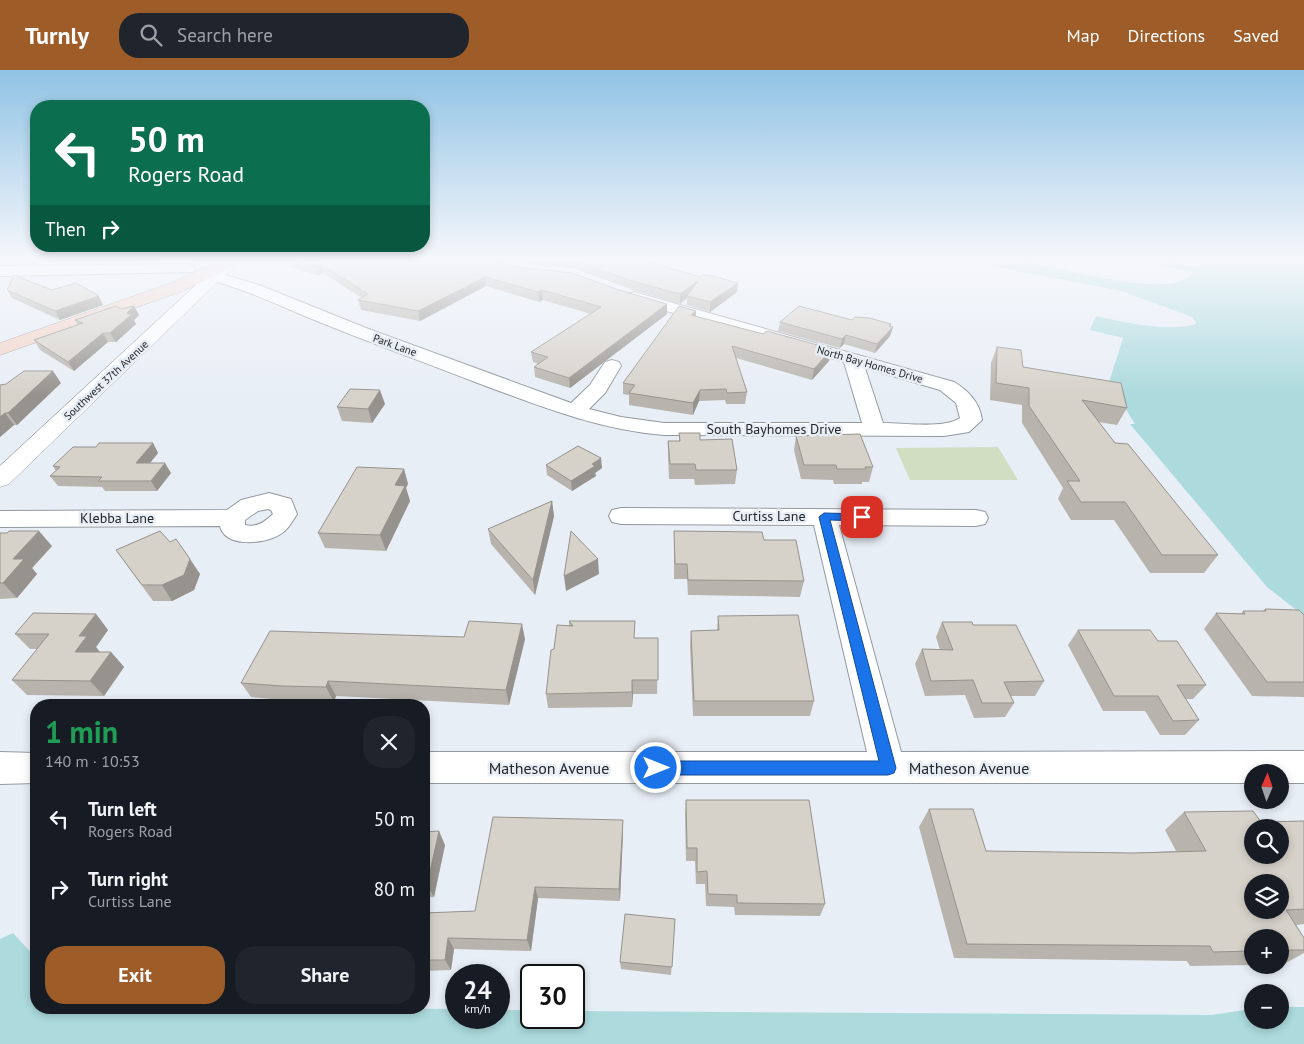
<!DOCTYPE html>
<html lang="en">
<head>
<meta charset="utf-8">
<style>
  body { margin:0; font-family:"PT Sans",sans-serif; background:#20242c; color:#f1f3f6; height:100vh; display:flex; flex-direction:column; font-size:19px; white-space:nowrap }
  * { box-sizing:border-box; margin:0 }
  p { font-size:16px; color:#9ea1a6 }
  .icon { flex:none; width:28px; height:28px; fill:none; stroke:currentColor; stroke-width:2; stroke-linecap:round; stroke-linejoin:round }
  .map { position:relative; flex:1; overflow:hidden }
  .side { position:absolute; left:30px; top:629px; width:400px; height:315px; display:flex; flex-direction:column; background:#171b24; border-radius:20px; box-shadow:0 2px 8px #0003 }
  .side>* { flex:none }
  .top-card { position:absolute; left:30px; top:30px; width:400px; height:152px; border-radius:20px; box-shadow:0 2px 8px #0003; background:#0b6e4f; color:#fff; overflow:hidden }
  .needle { width:32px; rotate:2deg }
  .tools { position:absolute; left:1244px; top:694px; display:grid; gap:10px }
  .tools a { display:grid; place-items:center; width:45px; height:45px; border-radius:50%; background:#171b24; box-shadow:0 2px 8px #0003; font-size:25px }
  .speed { position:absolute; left:445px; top:894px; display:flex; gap:10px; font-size:25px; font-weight:700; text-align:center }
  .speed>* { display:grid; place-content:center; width:65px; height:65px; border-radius:50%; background:#171b24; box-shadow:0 2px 8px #0003; line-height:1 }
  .speed small { font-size:12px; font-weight:400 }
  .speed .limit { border:2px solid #111; border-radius:8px; background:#fff; color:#111 }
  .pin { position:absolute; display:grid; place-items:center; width:42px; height:42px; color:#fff; margin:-21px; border-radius:10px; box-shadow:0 2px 8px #0006 }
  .me { position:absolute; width:55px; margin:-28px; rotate:90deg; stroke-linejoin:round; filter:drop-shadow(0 0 4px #0008) }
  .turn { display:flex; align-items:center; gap:18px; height:105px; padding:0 15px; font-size:22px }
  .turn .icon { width:65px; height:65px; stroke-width:2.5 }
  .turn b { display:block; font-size:35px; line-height:42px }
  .then { display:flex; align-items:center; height:48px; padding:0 15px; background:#0003; gap:10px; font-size:19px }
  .round { display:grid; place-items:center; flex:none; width:52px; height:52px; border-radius:20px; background:#20242c }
  .headline { display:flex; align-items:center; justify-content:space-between; height:85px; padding:0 15px }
  h1 { font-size:30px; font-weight:600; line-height:38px; color:#1e9e55 }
  .action { display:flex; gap:10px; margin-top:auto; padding:10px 15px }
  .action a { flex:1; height:58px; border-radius:20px; background:#9e5c29; color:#fff; font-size:20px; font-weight:600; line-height:58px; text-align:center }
  .action a+a { background:#20242c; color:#f1f3f6 }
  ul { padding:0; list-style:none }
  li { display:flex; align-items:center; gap:15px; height:70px; padding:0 15px }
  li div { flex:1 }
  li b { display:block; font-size:19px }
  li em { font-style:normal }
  header { display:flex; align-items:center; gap:30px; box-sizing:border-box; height:70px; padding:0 25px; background:#9e5c29; color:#fff }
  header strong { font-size:24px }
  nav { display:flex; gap:28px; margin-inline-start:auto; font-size:18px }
  .search { width:350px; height:45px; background:#20242c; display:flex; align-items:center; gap:12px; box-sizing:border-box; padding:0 18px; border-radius:20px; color:#9ea1a6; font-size:19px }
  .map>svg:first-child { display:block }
</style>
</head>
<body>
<header>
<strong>Turnly</strong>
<div class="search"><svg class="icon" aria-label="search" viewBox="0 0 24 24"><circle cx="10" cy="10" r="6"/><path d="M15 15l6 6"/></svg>Search here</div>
<nav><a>Map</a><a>Directions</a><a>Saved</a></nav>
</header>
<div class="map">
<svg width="1304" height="974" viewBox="0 0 1304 974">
  <rect width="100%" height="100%" fill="#e8eef6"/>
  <polygon fill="#d1dec1" points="998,377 1018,410 910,410 896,378"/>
  <g fill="#acdadd">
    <path d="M960 190C978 190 996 188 1014 190 1045 193 1176 234 1193 202L1134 190H1161L1198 197 1205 196 1206 190H1304V546L1267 517 1130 354H1135L1109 312 1123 268 1090 260 1096 246C1128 253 1161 261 1194 255L1196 253 1192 247 1122 221Z"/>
    <polygon points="13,863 36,888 36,938 82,938 84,940 327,938 456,939 456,948 499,948 499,940 531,940 531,948 574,948 574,941 1211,945 1252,939 1252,950 1280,950 1280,937 1304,937 1304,974 0,974 0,869"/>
  </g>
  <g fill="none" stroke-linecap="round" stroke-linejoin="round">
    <defs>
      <g id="minor">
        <polygon points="188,194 193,196 196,199 193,202 0,206 0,196"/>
        <path d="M215 202 259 215 366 258 571 333 590 315 605 292 612 290 619 292 621 296 605 323 589 339 621 347 664 353H862L844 292 628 230 626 227 628 224 634 222 954 312C968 320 980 333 982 350L969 362 944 366 664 365C598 360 537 335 475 312 421 291 366 271 312 249 278 235 245 219 209 210L207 207 209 204ZM865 298 940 320 956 333 960 348C944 359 904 353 883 353Z"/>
        <path d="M269 423 291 429 297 444C292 452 288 460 279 465 264 474 225 478 220 456L0 457V441L227 440 241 430ZM268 439 271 440 273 444C265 452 256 458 245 455V450L258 441Z"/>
        <polygon points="621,438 976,440 985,442 988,448 985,454 976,456 839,455 901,682 1304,681 1304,713 1280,713 1280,702 1252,702 1252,713 424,713 424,682 867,682 814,455 621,454 612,452 609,446 612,440"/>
        <polygon points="0,682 36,683 36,713 0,714"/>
      </g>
      <polygon id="tertiary" points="223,190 235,190 237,193 9,414 0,417 0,396"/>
      <polygon id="secondary" points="221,190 241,190 239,193 183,221 0,285 0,273 171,213"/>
    </defs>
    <use href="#minor" stroke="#93989f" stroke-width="2"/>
    <use href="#tertiary" stroke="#93989f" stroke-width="1"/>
    <use href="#secondary" stroke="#93989f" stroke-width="1"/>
    <use href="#minor" fill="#fff" fill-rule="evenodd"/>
    <use href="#tertiary" fill="#fff" fill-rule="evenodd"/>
    <use href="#secondary" fill="#f4d3c7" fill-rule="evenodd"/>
  </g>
  <g fill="#b8b4ad">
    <polygon points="288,190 495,190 510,196 667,244 570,318 535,307 534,297 538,294 533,292 531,282 591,244 543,230 539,232 486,216 420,251 361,240 358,230 362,228 323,203 318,205 290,197"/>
    <polygon points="510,190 642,190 701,207 738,213 737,222 710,242 687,235 687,228 680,234 633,220 576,199 515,192"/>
    <polygon points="7,220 52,220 103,235 60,250 12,228"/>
    <polygon points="134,236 139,245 134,250 136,254 116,272 108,272 74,301 40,280 34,270 78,255 75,250"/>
    <polygon points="696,246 763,264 832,279 829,291 812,310 736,288 747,322 745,334 726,334 725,330 699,331 693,345 629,335 629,325 623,324 623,313"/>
    <polygon points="852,250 891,254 890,256 893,257 890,266 875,283 844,274 840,278 778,261 780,252"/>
    <polygon points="997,277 1023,297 1127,338 1117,355 1098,352 1115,373 1218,485 1204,503 1150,503 1114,450 1071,450 1058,429 1063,418 1022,353 1022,335 990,330 991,293"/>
    <polygon points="61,313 17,355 14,355 0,367 0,315"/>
    <polygon points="385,334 372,353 342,351 337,337"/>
    <polygon points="679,363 700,370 737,400 735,414 695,415 694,409 669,409 668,385 668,371 679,371"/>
    <polygon points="796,366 873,397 869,412 862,412 862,414 834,414 833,410 801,409 794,380"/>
    <polygon points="153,373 158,383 150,393 171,403 157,421 105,421 102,417 58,416 50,406 56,401 53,396 96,377"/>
    <polygon points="546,395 602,398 595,403 596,406 572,421 547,405"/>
    <polygon points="404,399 408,414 406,418 410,431 386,481 325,478 318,463"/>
    <polygon points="552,431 554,446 535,525 491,474 488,459"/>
    <polygon points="674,461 764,470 804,511 800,527 688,525 687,509 674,509"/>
    <polygon points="0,463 52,476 32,498 37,504 17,528 0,529"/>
    <polygon points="170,472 200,504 194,520 172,531 153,531 116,480"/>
    <polygon points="1265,539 1304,545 1304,627 1252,626 1204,559 1216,543 1241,544 1243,541 1263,541"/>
    <polygon points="96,544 108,560 96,577 99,582 111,582 124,597 104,626 27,625 12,610 37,579 30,579 15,564"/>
    <polygon points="718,546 814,631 810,646 693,646 690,576 691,561 717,560"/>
    <polygon points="569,551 635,568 658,568 657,624 633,624 632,637 548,638 546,624 554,579 569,556"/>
    <polygon points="942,552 973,555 1044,611 1035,626 1011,626 1014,633 1005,647 974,648 965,625 925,626 915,594 922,579 940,580 936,567"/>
    <polygon points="1078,560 1158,571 1206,615 1193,629 1186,629 1199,650 1185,665 1160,665 1145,641 1103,641 1068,575"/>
    <polygon points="525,569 509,635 336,626 334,632 291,631 251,627 241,613"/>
    <polygon points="686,730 825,834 820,846 735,845 734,837 706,836 705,814 696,814 695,791 686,791 685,744"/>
    <polygon points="929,739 986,781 1134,783 1176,781 1165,760 1184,742 1261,752 1304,751 1304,854 1296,855 1304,868 1304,883 1284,894 1280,894 1280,868 1252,868 1252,895 1190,896 1187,891 954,888 919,757"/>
    <polygon points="424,762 445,775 434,827 424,827"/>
    <polygon points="623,762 620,831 538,828 531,881 454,879 451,900 424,901 424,843 475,841"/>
    <polygon points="675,849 671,905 621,899 620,892"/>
  </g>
  <g fill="#96928d">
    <polygon points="320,194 323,203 318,205 315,196"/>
    <polygon points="485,207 486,216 420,251 418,241"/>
    <polygon points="698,211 687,226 687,228 680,234 680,224"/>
    <polygon points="738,213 737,222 710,242 710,232"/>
    <polygon points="542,220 543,230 539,232 538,222"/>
    <polygon points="99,226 103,235 60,250 55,241"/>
    <polygon points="667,234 667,244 570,318 569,308"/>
    <polygon points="134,236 139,245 134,250 136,254 116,272 110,263 127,243"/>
    <polygon points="696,241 696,252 691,245"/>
    <polygon points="891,254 889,261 893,257 890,266 875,283 877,274"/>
    <polygon points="103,263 108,272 74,301 68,292"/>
    <polygon points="846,265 844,274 840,278 842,269"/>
    <polygon points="832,279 829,291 812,310 814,299"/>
    <polygon points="53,301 61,313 17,355 8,343"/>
    <polygon points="380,320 385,334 372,353 368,339"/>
    <polygon points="700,320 699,331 693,345 693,333"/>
    <polygon points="5,343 14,355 0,367 0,347"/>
    <polygon points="153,373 158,383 142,403 136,393"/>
    <polygon points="601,388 602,398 595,403 596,406 572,421 571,411 592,394"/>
    <polygon points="165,393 171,403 157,421 151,411"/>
    <polygon points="404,399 408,414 406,418 410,431 386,481 380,465 395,415"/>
    <polygon points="552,431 554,446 535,525 533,510"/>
    <polygon points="39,461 52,476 32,498 37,504 17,528 3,513 13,489"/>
    <polygon points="190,489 200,504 194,520 172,531 162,515"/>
    <polygon points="598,489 599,504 566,521 564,506"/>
    <polygon points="96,544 108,560 96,577 100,582 89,597 75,582 79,566"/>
    <polygon points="522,554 525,569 509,635 506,620"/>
    <polygon points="111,582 124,597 104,626 90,611"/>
    <polygon points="632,610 633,624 632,637"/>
    <polygon points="328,611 336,626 334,632 326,617"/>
    <polygon points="623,750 623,762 620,831 619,819"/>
    <polygon points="439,761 445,775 434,827 427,815"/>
    <polygon points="535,817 538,828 531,881 527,870"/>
    <polygon points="448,868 454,879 451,900 445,890"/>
  </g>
  <g fill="#d6d1c9" stroke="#96928d" fill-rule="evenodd">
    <polygon points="293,190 495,190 510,196 572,203 619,220 667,234 569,308 534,297 548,287 531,282 601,237 542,220 538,222 485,207 418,241 358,230 368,224 320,194 315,196"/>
    <polygon points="573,190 642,190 701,207 702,205 712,206 738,213 710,232 687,226 698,211 680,224 632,211"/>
    <polygon points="14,205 52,220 76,213 99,226 55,241 7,220"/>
    <polygon points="116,236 121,239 134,236 127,243 131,245 110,263 103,263 68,292 34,270 83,253 75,250"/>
    <polygon points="679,236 696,241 691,245 763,264 767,261 832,279 814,299 732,276 747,322 727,323 726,319 700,320 693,333 629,323 635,315 623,313"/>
    <polygon points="799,236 852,250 855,247 869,248 891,254 889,256 893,257 877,274 846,265 842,269 780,252"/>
    <polygon points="997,277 1021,280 1023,297 1121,313 1127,338 1082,330 1115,373 1128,374 1218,485 1162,485 1125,432 1081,432 1067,411 1080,411 1029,336 1029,318 996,313"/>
    <polygon points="24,301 53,301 8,343 5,343 0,347 0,315 6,314"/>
    <polygon points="350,319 380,320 368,339 337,337"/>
    <polygon points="679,363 700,363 700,370 732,369 737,400 696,400 695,394 670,394 668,371 680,371"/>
    <polygon points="860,364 873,397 865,397 866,399 837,399 836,395 804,395 796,366"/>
    <polygon points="99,373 153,373 136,393 165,393 151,411 98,411 102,407 50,406 60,397 53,396 73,377 96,377"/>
    <polygon points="578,376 601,388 592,394 595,396 571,411 546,395"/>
    <polygon points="357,397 404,399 395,415 405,416 380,465 318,463"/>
    <polygon points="552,431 545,460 533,510 488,459"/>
    <polygon points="9,461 39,461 13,489 24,489 3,513 0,513 0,463 7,463"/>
    <polygon points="160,461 170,472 176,469 190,489 184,505 162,515 142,515 116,480"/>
    <polygon points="571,461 598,489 564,506"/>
    <polygon points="674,461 762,462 764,470 796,470 804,511 688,510 687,494 675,494"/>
    <polygon points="1265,539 1299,540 1304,545 1304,612 1267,612 1216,543 1245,544 1243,541 1266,541"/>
    <polygon points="33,543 96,544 79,566 87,566 75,582 111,582 90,611 12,610 49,564 15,564"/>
    <polygon points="798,545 814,631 694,631 691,561 719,560 718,546"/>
    <polygon points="469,551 522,554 506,620 328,611 326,617 282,616 241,613 270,561 464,567"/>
    <polygon points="569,551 635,551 634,568 658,568 658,610 632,610 632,622 546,624 551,580 554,579 557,555 573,556"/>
    <polygon points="942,552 972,552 973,555 1016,555 1044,611 1004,612 1014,633 982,633 973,610 931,611 922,579 953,580"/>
    <polygon points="1078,560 1150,560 1158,571 1177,571 1206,615 1177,615 1199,650 1173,651 1158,626 1114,626"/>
    <polygon points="686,730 809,730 825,834 737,833 737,825 708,824 707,801 697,802 697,778 687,778"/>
    <path d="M929 739H973L986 781 1134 783 1206 781 1184 742 1253 741 1261 752 1304 751V839L1286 840 1304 868V880H1280V868H1252V881L1213 882 1210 876 967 874ZM1252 758H1280V785H1252ZM1252 812H1280V840H1252Z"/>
    <polygon points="493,747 623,750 619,819 535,817 527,870 448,868 445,890 424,890 424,843 475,841"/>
    <polygon points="439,761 427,815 424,815 424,762"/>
    <polygon points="625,844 675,849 672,897 620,892"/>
  </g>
  <linearGradient id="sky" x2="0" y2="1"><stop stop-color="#90c3e4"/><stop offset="0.58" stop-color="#f5f7fb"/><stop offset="1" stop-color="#f5f7fb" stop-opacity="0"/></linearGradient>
  <rect width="1304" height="326" fill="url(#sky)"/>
  <polygon fill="#1a73e8" stroke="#114b97" points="824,443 862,444 867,447 862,451 830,450 896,698 894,703 888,705 656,705 651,703 649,698 651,693 656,691 879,691 819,447"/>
  <g text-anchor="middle" stroke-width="5" stroke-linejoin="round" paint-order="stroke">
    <g font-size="11" fill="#25272a" stroke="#e8eef6">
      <text transform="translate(395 275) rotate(20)" y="4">Park Lane</text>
      <text transform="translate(870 294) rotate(16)" y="4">North Bay Homes Drive</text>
      <text transform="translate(106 310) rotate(-43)" y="4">Southwest 37th Avenue</text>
    </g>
    <g font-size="14" fill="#25272a" stroke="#e8eef6">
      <text x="774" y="364">South Bayhomes Drive</text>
      <text x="769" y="451">Curtiss Lane</text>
      <text x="117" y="453">Klebba Lane</text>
    </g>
    <g font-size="16" fill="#25272a" stroke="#e8eef6">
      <text x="549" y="704">Matheson Avenue</text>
      <text x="969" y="704">Matheson Avenue</text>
    </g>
  </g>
</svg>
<div class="tools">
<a><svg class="needle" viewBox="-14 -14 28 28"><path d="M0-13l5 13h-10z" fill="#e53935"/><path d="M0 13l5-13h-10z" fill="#9ea1a6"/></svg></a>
<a><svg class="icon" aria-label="search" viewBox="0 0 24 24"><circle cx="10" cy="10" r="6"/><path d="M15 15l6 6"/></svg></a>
<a><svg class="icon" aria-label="layers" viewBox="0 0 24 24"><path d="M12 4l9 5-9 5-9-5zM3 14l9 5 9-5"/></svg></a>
<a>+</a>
<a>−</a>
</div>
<div class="speed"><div>24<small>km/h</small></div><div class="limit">30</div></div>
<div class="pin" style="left:862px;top:447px;background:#d93025"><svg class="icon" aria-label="arrive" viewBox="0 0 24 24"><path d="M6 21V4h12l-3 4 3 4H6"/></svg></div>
<svg class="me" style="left:656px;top:698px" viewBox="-20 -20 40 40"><circle r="17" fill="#1a73e8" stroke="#fff" stroke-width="3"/><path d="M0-11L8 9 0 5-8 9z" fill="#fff"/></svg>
<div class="top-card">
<div class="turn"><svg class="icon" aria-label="left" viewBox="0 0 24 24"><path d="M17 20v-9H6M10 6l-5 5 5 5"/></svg><div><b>50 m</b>Rogers Road</div></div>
<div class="then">Then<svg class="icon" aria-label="right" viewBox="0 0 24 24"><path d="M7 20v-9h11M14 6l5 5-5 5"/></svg></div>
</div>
<section class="side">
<div class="headline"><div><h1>1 min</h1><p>140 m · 10:53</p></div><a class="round"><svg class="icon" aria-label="close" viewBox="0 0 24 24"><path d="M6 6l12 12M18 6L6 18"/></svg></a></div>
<ul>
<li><svg class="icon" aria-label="left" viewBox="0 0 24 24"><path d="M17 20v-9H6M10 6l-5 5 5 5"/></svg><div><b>Turn left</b><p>Rogers Road</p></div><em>50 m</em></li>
<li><svg class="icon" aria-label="right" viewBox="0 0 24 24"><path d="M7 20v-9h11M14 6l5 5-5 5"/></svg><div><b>Turn right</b><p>Curtiss Lane</p></div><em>80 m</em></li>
</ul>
<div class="action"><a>Exit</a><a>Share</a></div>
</section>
</div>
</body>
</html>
